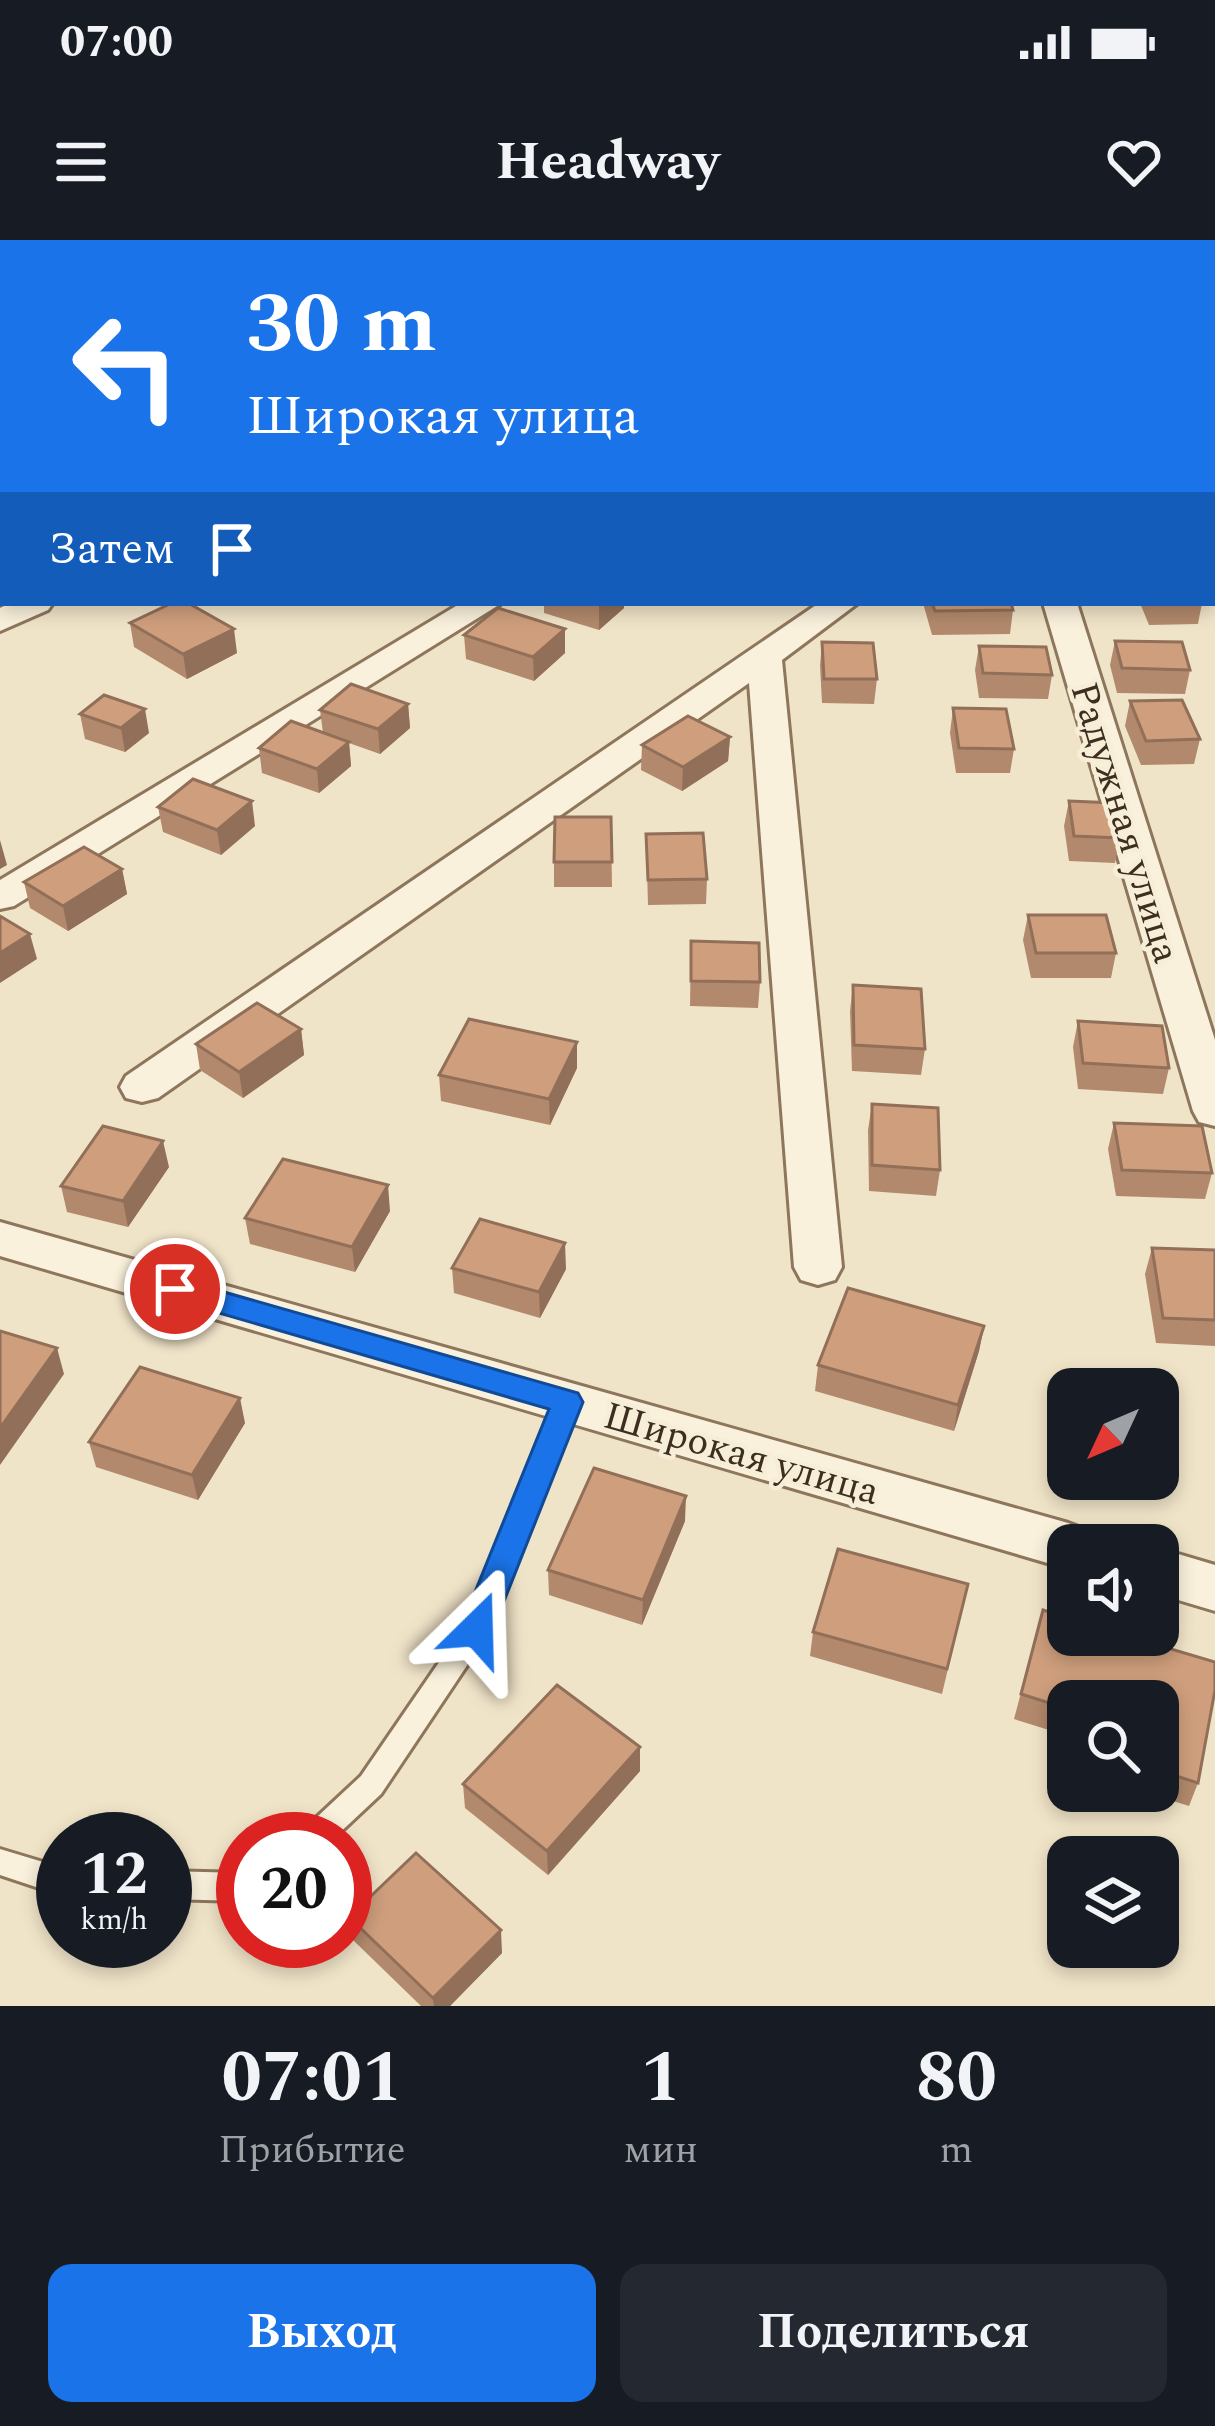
<!DOCTYPE html>
<html lang="ru">
<head>
<meta charset="utf-8">
<style>
  body { margin:0; font-family:Spectral,serif; background:#242831; color:#f1f3f6; height:100vh; display:flex; flex-direction:column; font-size:45px; white-space:nowrap }
  * { box-sizing:border-box; margin:0 }
  p { font-size:39px; color:#9ea1a6 }
  .icon { flex:none; width:66px; height:66px; fill:none; stroke:currentColor; stroke-width:2; stroke-linecap:round; stroke-linejoin:round }
  .map { position:relative; height:1766px; overflow:hidden }
  .sheet { display:flex; flex-direction:column; background:#171b24; flex:1 }
  .sheet>* { flex:none }
  .guide { position:absolute; left:0px; top:0px; width:1215px; height:366px; box-shadow:0 6px 18px #0003; background:#1a73e8; color:#fff; overflow:hidden }
  .needle { width:78px; rotate:226deg }
  .controls { position:absolute; left:1047px; top:1128px; display:grid; gap:24px }
  .controls a { display:grid; place-items:center; width:132px; height:132px; border-radius:24px; background:#171b24; box-shadow:0 6px 18px #0003; font-size:60px }
  .speed { position:absolute; left:36px; top:1572px; display:flex; gap:24px; font-size:60px; font-weight:700; text-align:center }
  .speed>* { display:grid; place-content:center; width:156px; height:156px; border-radius:50%; background:#171b24; box-shadow:0 6px 18px #0003; line-height:1 }
  .speed small { font-size:30px; font-weight:400 }
  .speed .limit { border:18px solid #d22; background:#fff; color:#111 }
  .pin { position:absolute; display:grid; place-items:center; width:102px; height:102px; color:#fff; margin:-51px; border:6px solid #fff; border-radius:50%; box-shadow:0 3px 12px #0007 }
  .me { position:absolute; width:132px; margin:-66px; rotate:22deg; stroke-linejoin:round; filter:drop-shadow(0 0 9px #0008) }
  .turn { display:flex; align-items:center; gap:42px; height:252px; padding:0 48px; font-size:54px }
  .turn .icon { width:156px; height:156px; stroke-width:2.5 }
  .turn b { display:block; font-size:84px; line-height:102px }
  .then { display:flex; align-items:center; height:114px; padding:0 48px; background:#0003; gap:24px; font-size:45px }
  .eta { display:flex; justify-content:space-evenly; align-items:center; height:204px; text-align:center }
  .eta b { font-size:72px; font-weight:700; line-height:84px }
  .action { display:flex; gap:24px; margin-top:auto; padding:24px 48px }
  .action a { flex:1; height:138px; border-radius:24px; background:#1a73e8; color:#fff; font-size:48px; font-weight:700; line-height:138px; text-align:center }
  .action a+a { background:#242831; color:#f1f3f6 }
  .status { display:flex; justify-content:space-between; align-items:center; height:84px; padding:0 60px; background:#171b24; direction:ltr }
  .status svg { height:33px; fill:currentColor }
  header { display:flex; justify-content:space-between; align-items:center; height:156px; padding:0 48px; background:#171b24; font-size:54px; font-weight:700 }
  .map>svg:first-child { display:block }
</style>
</head>
<body>
<div class="status"><b>07:00</b><svg viewBox="0 0 49 12"><path d="M0 12V9h3v3zM5 12V6h3v6zM10 12V3h3v9zM15 12V0h3v12zM26 1h20v11H26zM47 4h2v5h-2z"/></svg></div>
<header><svg class="icon" aria-label="menu" viewBox="0 0 24 24"><path d="M4 6h16M4 12h16M4 18h16"/></svg>Headway<svg class="icon" aria-label="heart" viewBox="0 0 24 24"><path d="M12 20l-8-8c-3-5 5-10 8-4 3-6 11-1 8 4z"/></svg></header>
<div class="map">
<svg width="1215" height="1766" viewBox="0 0 1215 1766">
  <rect width="100%" height="100%" fill="#f0e4c8"/>
  <g fill="none" stroke-linecap="round" stroke-linejoin="round">
    <defs>
      <g id="lane">
        <polygon points="567,1153 575,1155 579,1162 486,1397 381,1554 333,1599 299,1599 303,1590 361,1536 466,1383 555,1162 559,1155"/>
        <polygon points="0,1609 63,1628 63,1656 0,1635"/>
        <polygon points="165,1631 243,1633 243,1661 165,1659"/>
      </g>
      <g id="street">
        <polygon points="729,0 759,0 727,3"/>
        <polygon points="1157,0 1183,0 1185,3 1159,3"/>
        <polygon points="1212,67 1215,68 1215,89 1212,89"/>
        <rect x="1212" y="222" width="3" height="18"/>
        <polygon points="10,363 53,363 48,370 0,391 0,368"/>
        <polygon points="461,363 502,363 14,666 0,669 0,640"/>
        <polygon points="819,363 858,363 782,420 842,1027 835,1040 818,1045 801,1040 794,1027 749,443 158,858 142,862 126,858 120,847 126,836"/>
        <polygon points="1043,363 1077,363 1215,800 1215,886 1199,882 1193,871"/>
        <polygon points="0,982 1068,1283 1087,1290 1095,1305 1068,1305 1068,1329 0,1016"/>
        <polygon points="1158,1308 1215,1325 1215,1371 1158,1354"/>
      </g>
    </defs>
    <use href="#lane" stroke="#8d765c" stroke-width="6"/>
    <use href="#street" stroke="#8d765c" stroke-width="6"/>
    <use href="#lane" fill="#faf1dc" fill-rule="evenodd"/>
    <use href="#street" fill="#faf1dc" fill-rule="evenodd"/>
  </g>
  <g fill="#b2896c">
    <polygon points="1099,0 1156,0 1157,2 1098,3"/>
    <polygon points="1212,168 1215,175 1215,211 1212,211"/>
    <rect x="1212" y="242" width="3" height="46"/>
    <polygon points="544,363 624,363 624,368 599,390 544,373"/>
    <polygon points="923,363 1011,363 1013,370 1010,394 932,395"/>
    <polygon points="1140,363 1202,363 1198,384 1149,385"/>
    <polygon points="130,383 237,413 187,439 134,407"/>
    <polygon points="464,395 565,413 534,441 466,419"/>
    <polygon points="1115,401 1190,430 1185,454 1117,453 1110,425"/>
    <polygon points="822,402 877,439 874,464 822,463 820,426"/>
    <polygon points="979,406 1052,435 1048,459 979,458 975,430"/>
    <polygon points="1130,461 1200,499 1194,524 1141,525 1125,486"/>
    <polygon points="408,464 410,488 380,514 349,503 351,526 319,553 262,533 259,508 323,493 320,470"/>
    <polygon points="953,468 1014,509 1010,533 956,533 950,493"/>
    <polygon points="80,474 149,493 125,512 85,499"/>
    <polygon points="730,497 728,521 682,551 641,530 642,505"/>
    <polygon points="1069,561 1120,598 1115,623 1069,621 1064,586"/>
    <polygon points="158,567 255,586 221,615 163,592"/>
    <polygon points="611,577 612,647 554,647 554,622"/>
    <polygon points="646,594 707,639 706,664 648,665"/>
    <polygon points="122,629 127,654 68,691 30,668 24,642"/>
    <polygon points="1028,675 1116,713 1111,738 1031,738 1023,700"/>
    <polygon points="691,701 760,742 758,768 690,766"/>
    <polygon points="853,745 925,809 921,835 852,831 850,771"/>
    <polygon points="1078,781 1169,828 1163,854 1078,849 1073,807"/>
    <polygon points="301,789 304,815 243,858 200,830 196,804"/>
    <polygon points="577,802 577,828 550,885 441,861 439,835"/>
    <polygon points="872,864 940,930 936,956 869,951 868,890"/>
    <polygon points="1114,883 1212,933 1205,959 1116,956 1108,909"/>
    <polygon points="169,927 128,987 67,972 61,946"/>
    <polygon points="390,971 355,1032 250,1004 245,978"/>
    <polygon points="1152,1008 1215,1010 1215,1106 1156,1103 1145,1034"/>
    <polygon points="452,1028 566,1029 540,1078 454,1053"/>
    <polygon points="984,1086 979,1111 954,1191 815,1151 818,1125"/>
    <polygon points="245,1183 198,1260 96,1227 89,1202"/>
    <polygon points="685,1281 642,1385 549,1355 548,1330"/>
    <polygon points="968,1344 942,1454 810,1416 813,1392"/>
    <polygon points="1043,1370 1068,1378 1068,1395 1124,1395 1215,1422 1215,1450 1198,1543 1189,1566 1141,1551 1158,1551 1158,1461 1068,1461 1068,1496 1014,1479"/>
    <polygon points="640,1507 640,1531 548,1635 465,1568 463,1544"/>
    <polygon points="349,1677 502,1713 450,1766 421,1766 353,1700"/>
  </g>
  <g fill="#916f58">
    <polygon points="602,363 624,363 624,368 599,390 599,366"/>
    <polygon points="234,389 237,413 187,439 183,414"/>
    <polygon points="565,389 565,413 534,441 533,417"/>
    <polygon points="408,464 410,488 380,514 378,489"/>
    <polygon points="145,469 149,493 125,512 121,488"/>
    <polygon points="730,497 728,521 682,551 683,527"/>
    <polygon points="349,502 351,526 319,553 317,529"/>
    <polygon points="252,561 255,586 221,615 217,590"/>
    <polygon points="0,600 7,625 0,629"/>
    <polygon points="122,629 127,654 68,691 63,666"/>
    <polygon points="30,694 37,719 0,743 0,713"/>
    <polygon points="301,789 304,815 243,858 239,832"/>
    <polygon points="577,802 577,828 550,885 549,859"/>
    <polygon points="163,901 169,927 128,987 123,961"/>
    <polygon points="388,945 390,971 355,1032 352,1007"/>
    <polygon points="565,1003 566,1029 540,1078 539,1052"/>
    <polygon points="984,1086 979,1111 954,1191 958,1165"/>
    <polygon points="57,1108 64,1134 0,1225 0,1188"/>
    <polygon points="240,1158 245,1183 198,1260 192,1235"/>
    <polygon points="686,1256 685,1281 642,1385 643,1360"/>
    <polygon points="640,1507 640,1531 548,1635 547,1611"/>
    <polygon points="501,1690 502,1713 450,1766 434,1766 433,1758"/>
  </g>
  <g fill="#cf9f7d" stroke="#916f58" stroke-width="3">
    <polygon points="858,0 914,0 914,1 859,2"/>
    <polygon points="1106,0 1156,0 1157,2 1107,1"/>
    <polygon points="1212,168 1215,175 1215,188 1212,188"/>
    <rect x="1212" y="242" width="3" height="23"/>
    <polygon points="0,263 3,265 3,298 0,300"/>
    <polygon points="172,363 188,363 234,389 183,414 130,383"/>
    <polygon points="932,363 1011,363 1013,370 935,371"/>
    <polygon points="498,368 565,389 533,417 464,395"/>
    <polygon points="1115,401 1182,402 1190,430 1122,428"/>
    <polygon points="822,402 873,403 877,439 824,439"/>
    <polygon points="979,406 1046,407 1052,435 983,433"/>
    <polygon points="351,444 408,464 378,489 320,470"/>
    <polygon points="104,455 145,469 121,488 80,474"/>
    <polygon points="1182,460 1200,499 1146,501 1130,461"/>
    <polygon points="953,468 1006,469 1014,509 959,508"/>
    <polygon points="688,476 730,497 683,527 642,505"/>
    <polygon points="291,481 349,502 317,529 259,508"/>
    <polygon points="193,539 252,561 217,590 158,567"/>
    <polygon points="1069,561 1115,563 1120,598 1074,596"/>
    <polygon points="555,577 611,577 612,622 554,622"/>
    <polygon points="703,593 707,639 648,640 646,594"/>
    <polygon points="84,607 122,629 63,666 24,642"/>
    <polygon points="1028,675 1106,675 1116,713 1036,713"/>
    <polygon points="0,676 30,694 0,713"/>
    <polygon points="691,701 759,703 760,742 691,741"/>
    <polygon points="853,745 921,749 925,809 854,805"/>
    <polygon points="257,763 301,789 239,832 196,804"/>
    <polygon points="469,779 577,802 549,859 439,835"/>
    <polygon points="1078,781 1162,786 1169,828 1083,823"/>
    <polygon points="872,864 938,868 940,930 872,925"/>
    <polygon points="1114,883 1202,886 1212,933 1122,930"/>
    <polygon points="103,886 163,901 123,961 61,946"/>
    <polygon points="283,919 388,945 352,1007 245,978"/>
    <polygon points="480,979 565,1003 539,1052 452,1028"/>
    <polygon points="1152,1008 1215,1010 1215,1080 1163,1078"/>
    <polygon points="848,1048 984,1086 958,1165 818,1125"/>
    <polygon points="0,1091 57,1108 0,1188"/>
    <polygon points="140,1127 240,1158 192,1235 89,1202"/>
    <polygon points="594,1228 686,1256 643,1360 548,1330"/>
    <polygon points="838,1309 968,1344 947,1429 813,1392"/>
    <polygon points="1043,1370 1068,1378 1068,1395 1124,1395 1215,1422 1215,1450 1198,1543 1158,1530 1158,1461 1068,1461 1068,1469 1021,1454"/>
    <polygon points="557,1445 640,1507 547,1611 463,1544"/>
    <polygon points="416,1613 501,1690 433,1758 349,1677"/>
  </g>
  <polygon fill="#1a73e8" stroke="#114b97" stroke-width="3" points="175,1038 578,1153 583,1162 489,1399 477,1403 465,1399 460,1389 549,1169 164,1057 160,1049 164,1041"/>
  <g text-anchor="middle" stroke-width="9" stroke-linejoin="round" paint-order="stroke">
    <g font-size="39" fill="#3d2e20" stroke="#f7eed8">
      <text transform="translate(1127 582) rotate(73)" y="14">Радужная улица</text>
      <text transform="translate(742 1212) rotate(16)" y="14">Широкая улица</text>
    </g>
  </g>
</svg>
<div class="controls">
<a><svg class="needle" viewBox="-14 -14 28 28"><path d="M0-13l5 13h-10z" fill="#e53935"/><path d="M0 13l5-13h-10z" fill="#9ea1a6"/></svg></a>
<a><svg class="icon" aria-label="sound" viewBox="0 0 24 24"><path d="M4 9h4l5-4v14l-5-4H4zM17 9q2 3 0 6"/></svg></a>
<a><svg class="icon" aria-label="search" viewBox="0 0 24 24"><circle cx="10" cy="10" r="6"/><path d="M15 15l6 6"/></svg></a>
<a><svg class="icon" aria-label="layers" viewBox="0 0 24 24"><path d="M12 4l9 5-9 5-9-5zM3 14l9 5 9-5"/></svg></a>
</div>
<div class="speed"><div>12<small>km/h</small></div><div class="limit">20</div></div>
<div class="pin" style="left:175px;top:1049px;background:#d93025"><svg class="icon" aria-label="arrive" viewBox="0 0 24 24"><path d="M6 21V4h12l-3 4 3 4H6"/></svg></div>
<svg class="me" style="left:477px;top:1389px" viewBox="-20 -20 40 40"><path d="M0-17L14 15 0 8-14 15z" fill="#1a73e8" stroke="#fff" stroke-width="4"/></svg>
<div class="guide">
<div class="turn"><svg class="icon" aria-label="left" viewBox="0 0 24 24"><path d="M17 20v-9H6M10 6l-5 5 5 5"/></svg><div><b>30 m</b>Широкая улица</div></div>
<div class="then">Затем<svg class="icon" aria-label="arrive" viewBox="0 0 24 24"><path d="M6 21V4h12l-3 4 3 4H6"/></svg></div>
</div>
</div>
<section class="sheet">
<div class="eta">
<div><b>07:01</b><p>Прибытие</p></div>
<div><b>1</b><p>мин</p></div>
<div><b>80</b><p>m</p></div>
</div>
<div class="action"><a>Выход</a><a>Поделиться</a></div>
</section>
</body>
</html>
